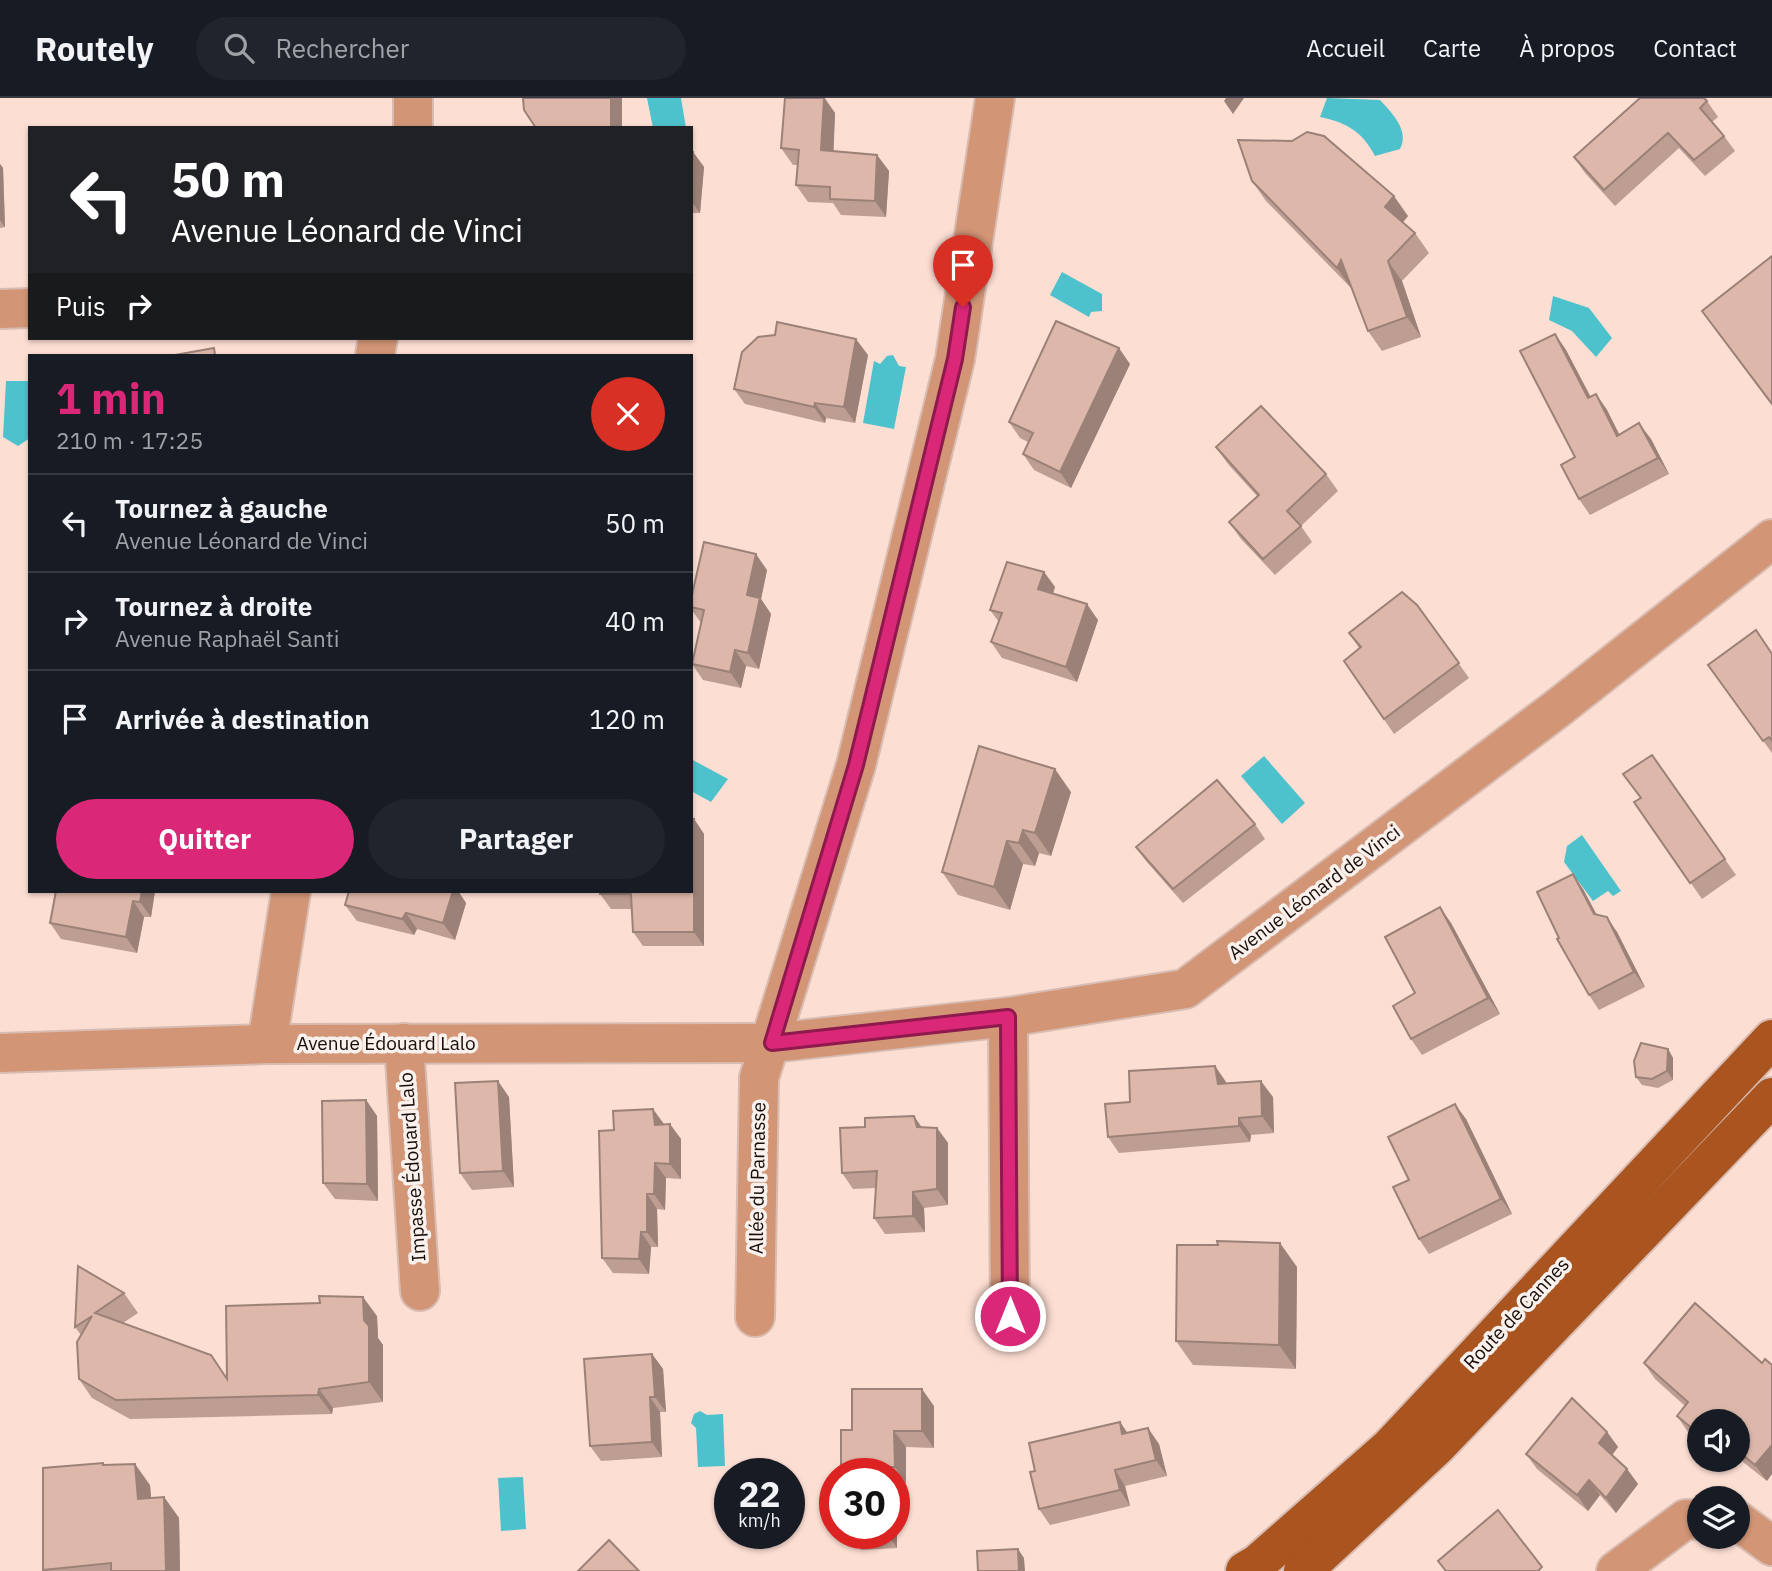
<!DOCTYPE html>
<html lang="fr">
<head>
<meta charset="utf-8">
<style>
  body { margin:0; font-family:"IBM Plex Sans",sans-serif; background:#20242c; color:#f1f3f6; height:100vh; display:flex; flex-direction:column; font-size:26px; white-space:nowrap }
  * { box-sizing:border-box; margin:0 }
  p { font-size:23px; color:#9ea1a6 }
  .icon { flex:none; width:38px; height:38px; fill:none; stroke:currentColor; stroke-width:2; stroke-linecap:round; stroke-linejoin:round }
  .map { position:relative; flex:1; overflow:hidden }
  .sheet { position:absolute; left:28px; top:256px; width:665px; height:539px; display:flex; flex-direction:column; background:#171b24; border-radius:0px; box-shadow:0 2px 5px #0004 }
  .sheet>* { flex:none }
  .guide { position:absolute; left:28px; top:28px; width:665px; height:214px; border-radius:0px; box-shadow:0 2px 5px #0004; background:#202124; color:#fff; overflow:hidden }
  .controls { position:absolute; left:1687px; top:1311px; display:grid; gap:14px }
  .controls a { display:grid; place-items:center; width:63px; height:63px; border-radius:50%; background:#171b24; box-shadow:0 2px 5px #0004; font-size:35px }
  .speed { position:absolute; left:714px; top:1360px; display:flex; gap:14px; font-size:35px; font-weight:700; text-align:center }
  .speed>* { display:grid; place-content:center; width:91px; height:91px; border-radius:50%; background:#171b24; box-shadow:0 2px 5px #0004; line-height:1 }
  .speed small { font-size:18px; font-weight:400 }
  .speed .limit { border:10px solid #d22; background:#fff; color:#111 }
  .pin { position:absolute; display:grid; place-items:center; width:60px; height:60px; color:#fff; margin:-72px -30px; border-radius:50% 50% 50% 0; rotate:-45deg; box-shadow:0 0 7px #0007 }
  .pin .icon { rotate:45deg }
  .me { position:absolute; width:77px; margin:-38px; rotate:0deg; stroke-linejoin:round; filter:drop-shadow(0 0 5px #0008) }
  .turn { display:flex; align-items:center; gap:24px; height:147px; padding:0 28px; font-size:32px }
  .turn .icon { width:91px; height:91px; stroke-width:2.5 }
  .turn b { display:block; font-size:49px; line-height:60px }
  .then { display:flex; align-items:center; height:66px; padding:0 28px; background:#0003; gap:14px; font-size:26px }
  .round { display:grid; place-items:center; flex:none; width:74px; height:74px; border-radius:37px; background:#20242c }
  .headline { display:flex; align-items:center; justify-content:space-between; height:119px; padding:0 28px }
  h1 { font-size:42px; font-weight:700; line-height:52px; color:#db2777 }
  .button { display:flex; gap:14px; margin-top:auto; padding:14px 28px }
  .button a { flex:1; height:80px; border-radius:42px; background:#db2777; color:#fff; font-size:28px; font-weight:700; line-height:80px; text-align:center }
  .button a+a { background:#20242c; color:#f1f3f6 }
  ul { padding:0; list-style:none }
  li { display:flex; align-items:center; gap:21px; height:98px; padding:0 28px; border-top:2px solid #363941 }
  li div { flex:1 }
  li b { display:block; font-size:26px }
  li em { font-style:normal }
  header { display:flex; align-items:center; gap:42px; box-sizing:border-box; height:98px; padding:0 35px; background:#171b24; border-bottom:2px solid #363941 }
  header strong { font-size:33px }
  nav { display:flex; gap:38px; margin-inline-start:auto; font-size:24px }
  .search { width:490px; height:63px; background:#20242c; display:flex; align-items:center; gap:18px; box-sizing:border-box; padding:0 24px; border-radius:38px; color:#9ea1a6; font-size:26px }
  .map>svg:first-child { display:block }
</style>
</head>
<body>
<header>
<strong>Routely</strong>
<div class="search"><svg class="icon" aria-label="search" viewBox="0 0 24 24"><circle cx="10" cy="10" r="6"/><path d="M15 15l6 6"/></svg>Rechercher</div>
<nav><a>Accueil</a><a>Carte</a><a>À propos</a><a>Contact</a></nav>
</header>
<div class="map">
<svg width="1772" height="1473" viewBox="0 0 1772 1473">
  <rect width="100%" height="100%" fill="#fdded3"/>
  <g fill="#4ec2cc">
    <polygon points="647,0 681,0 686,30 653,30"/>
    <path d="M1327 0 1380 2C1392 15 1410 33 1400 51L1375 58C1363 34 1346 24 1320 19Z"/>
    <polygon points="1062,174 1102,196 1102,213 1091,214 1089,219 1050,197"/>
    <polygon points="1553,198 1589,210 1612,240 1596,259 1572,233 1549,222"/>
    <polygon points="893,257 899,268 906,269 894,331 863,325 874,263 880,266 887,258"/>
    <polygon points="6,283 30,283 30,340 18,348 3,339"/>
    <polygon points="1264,658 1305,705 1282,726 1241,678"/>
    <polygon points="691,661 728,681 711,704 691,693"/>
    <polygon points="1582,737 1621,793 1613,798 1608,793 1593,803 1564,764 1567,748"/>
    <polygon points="700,1313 707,1317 723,1316 725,1368 698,1369 696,1330 691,1325 694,1316"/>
    <polygon points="523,1379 526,1431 501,1433 498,1380"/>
  </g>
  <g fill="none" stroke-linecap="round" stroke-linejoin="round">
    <defs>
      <g id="minor">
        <polyline points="413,30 413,0"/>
        <polyline points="0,211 30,210"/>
        <polyline points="375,257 378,240"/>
        <polyline points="1008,919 1010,1218"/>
        <polyline points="404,945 420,1193"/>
        <polyline points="267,946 291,793"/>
        <polyline points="0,955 267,946 772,945 1008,919 1185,891 1558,610 1772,441"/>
        <polyline points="755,1219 759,980 856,667 955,261 995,0"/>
        <polyline points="1738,1423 1772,1448"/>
        <polyline points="1616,1473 1686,1421 1699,1422"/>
      </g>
      <g id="primary">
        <polyline points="1245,1473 1257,1466 1390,1349 1772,941"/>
        <polyline points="1303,1473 1437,1348 1772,999"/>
      </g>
    </defs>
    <use href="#minor" stroke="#d8bcb2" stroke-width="42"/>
    <use href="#primary" stroke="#d8bcb2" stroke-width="42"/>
    <use href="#minor" stroke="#d29576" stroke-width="38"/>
    <use href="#primary" stroke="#aa5420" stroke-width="38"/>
  </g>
  <g fill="#be9e92">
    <polygon points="785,0 825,0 835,15 833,53 877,57 889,73 886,119 841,117 833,105 808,104 796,87 798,67 793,67 781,50"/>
    <polygon points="1639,0 1707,3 1718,19 1712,24 1724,38 1735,53 1705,78 1679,50 1615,108 1585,75 1574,59 1640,1"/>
    <polygon points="691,54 693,54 704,69 700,115 691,115"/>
    <polygon points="0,66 3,70 5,129 0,130"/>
    <polygon points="1252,83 1408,118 1403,124 1415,135 1429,155 1402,183 1421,239 1382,253 1368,233 1351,190 1266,103"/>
    <polygon points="1555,236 1566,252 1591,299 1596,296 1607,312 1619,336 1651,341 1669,376 1590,417 1579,401 1575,359"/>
    <polygon points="868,257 855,325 826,320 825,325 745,306 734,291"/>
    <polygon points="1130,266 1071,390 1034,372 1023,356 1028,344 1020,340 1009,324"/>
    <polygon points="1216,349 1326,376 1338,393 1301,428 1312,444 1275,477 1241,441 1229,424 1257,398 1228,366"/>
    <polygon points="767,472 761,501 771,516 759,571 746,568 741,590 703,582 692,566 701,525 691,511 691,501"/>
    <polygon points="1044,474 1055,489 1053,496 1098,522 1077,584 1002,560 991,544 999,524 990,512"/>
    <polygon points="1417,507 1469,580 1394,636 1344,563 1359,550 1349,535"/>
    <polygon points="1772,556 1772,655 1708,567"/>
    <polygon points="1652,657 1736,777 1702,801 1634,704 1641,700"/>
    <polygon points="1071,694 1051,758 1039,755 1035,768 1023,766 1010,812 958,797 942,774"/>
    <polygon points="694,721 704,736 704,848 643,848 633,834 632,811 611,811 600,796"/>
    <polygon points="1255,726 1265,741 1183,805 1146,763 1136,749"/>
    <polygon points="1583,791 1597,817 1617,834 1645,889 1599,912 1589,897 1559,840"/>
    <polygon points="55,793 155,793 151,819 144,819 137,855 61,841 50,825"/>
    <polygon points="349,793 458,793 466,805 455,842 417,831 414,837 357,823 345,807"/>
    <polygon points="1451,825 1500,916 1422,957 1411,941 1415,895"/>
    <polygon points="1668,951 1673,960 1673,982 1658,990 1642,987 1636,979"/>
    <polygon points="1215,968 1227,986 1273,999 1274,1035 1251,1037 1250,1044 1119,1055 1108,1039 1130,1004"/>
    <polygon points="509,999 514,1089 472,1092 460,1075"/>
    <polygon points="366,1002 377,1018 378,1103 335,1101 323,1085"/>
    <polygon points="1466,1021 1512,1116 1429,1156 1419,1141"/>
    <polygon points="664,1026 681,1041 681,1081 666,1080 665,1112 657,1111 658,1149 651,1149 649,1176 613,1175 602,1160"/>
    <polygon points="922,1029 937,1030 948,1045 948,1107 924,1110 925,1134 885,1136 874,1120 876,1090 853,1091 842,1075"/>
    <polygon points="1297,1169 1296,1271 1193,1267 1176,1243"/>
    <polygon points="124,1195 138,1215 123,1225 227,1280 377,1218 378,1240 383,1247 383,1304 333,1310 332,1316 130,1321 92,1300 79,1281 81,1237 75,1229"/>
    <polygon points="1695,1205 1767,1383 1738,1360 1738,1323 1699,1323 1699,1343 1688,1334 1677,1318 1685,1308 1655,1281 1644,1265"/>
    <polygon points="652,1256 663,1271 666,1314 660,1314 662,1359 601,1363 590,1348"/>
    <polygon points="934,1308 934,1350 906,1349 906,1385 897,1385 897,1450 861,1452 849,1435 894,1435 894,1376 845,1376 841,1370 852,1332"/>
    <polygon points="1120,1324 1127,1335 1159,1346 1167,1378 1125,1388 1130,1408 1050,1427 1039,1411 1035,1373"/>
    <polygon points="1607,1334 1618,1349 1612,1357 1627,1371 1638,1386 1616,1415 1600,1397 1588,1413 1537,1371 1526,1356"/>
    <polygon points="103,1365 104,1367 150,1387 151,1400 164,1399 179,1420 180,1473 44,1473 43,1472"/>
  </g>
  <g fill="#9b8177">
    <rect x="611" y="0" width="11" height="30"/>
    <polygon points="824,0 835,15 833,69 821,52"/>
    <polygon points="1226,0 1244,0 1233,16 1224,3"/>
    <polygon points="693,54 704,69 700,115 691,103 691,74"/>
    <polygon points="877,57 889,73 886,119 875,103"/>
    <polygon points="0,66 3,70 5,129 0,122"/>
    <polygon points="1394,98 1408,118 1399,129 1385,109"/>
    <polygon points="1341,162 1351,190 1337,170"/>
    <polygon points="1388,163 1402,183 1421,239 1407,219"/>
    <polygon points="1555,236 1566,252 1599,316 1588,300"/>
    <polygon points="856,241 868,257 855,325 844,309"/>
    <polygon points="1119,250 1130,266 1071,390 1060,374"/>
    <polygon points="1596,296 1607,312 1628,354 1617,338"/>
    <polygon points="815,305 826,320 825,325 814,309"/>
    <polygon points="1639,325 1651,341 1669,376 1658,360"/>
    <polygon points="756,456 767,472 761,501 771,516 759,571 748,555 747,497"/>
    <polygon points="1044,474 1055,489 1049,506 1038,491"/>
    <polygon points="1087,506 1098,522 1077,584 1066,569"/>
    <polygon points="735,552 746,568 741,590 730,574"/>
    <polygon points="1055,671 1071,694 1051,758 1035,735"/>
    <polygon points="694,721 704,736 704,848 694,834"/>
    <polygon points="1023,732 1039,755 1035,768 1019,745"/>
    <polygon points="1007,743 1023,766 1010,812 994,789"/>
    <polygon points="1573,776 1583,791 1604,831 1594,816"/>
    <polygon points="142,793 155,793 151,819 140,804"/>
    <polygon points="453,793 458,793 466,805 455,842 443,825"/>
    <polygon points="133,803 144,819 137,855 126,839"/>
    <polygon points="1440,809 1451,825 1500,916 1488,900"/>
    <polygon points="406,815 417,831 414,837 402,821"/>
    <polygon points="1607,819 1617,834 1645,889 1634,874"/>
    <polygon points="1668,951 1673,960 1673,982 1667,973"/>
    <polygon points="1215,968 1226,984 1229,1003 1218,986"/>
    <polygon points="498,983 509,999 514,1089 503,1073"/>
    <polygon points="1261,983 1273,999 1274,1035 1262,1018"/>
    <polygon points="366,1002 377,1018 378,1103 367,1086"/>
    <polygon points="1455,1006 1466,1021 1512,1116 1501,1101"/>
    <polygon points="653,1011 664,1026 655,1027"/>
    <polygon points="914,1018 925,1034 917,1029"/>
    <polygon points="1239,1020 1251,1037 1250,1044 1239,1028"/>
    <polygon points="670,1026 681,1041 681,1081 670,1066"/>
    <polygon points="937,1030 948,1045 948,1107 937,1091"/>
    <polygon points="655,1065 666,1080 665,1112 654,1096"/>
    <polygon points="913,1094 924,1110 925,1134 913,1118"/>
    <polygon points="647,1096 657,1111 658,1149 647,1134"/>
    <polygon points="641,1134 651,1149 649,1176 639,1161"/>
    <polygon points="1280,1145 1297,1169 1296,1271 1279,1247"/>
    <polygon points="363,1199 377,1218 378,1240 383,1247 383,1304 369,1284"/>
    <polygon points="652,1256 663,1271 666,1314 655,1299"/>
    <polygon points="319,1291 333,1310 332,1316 318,1297"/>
    <polygon points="922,1291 934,1308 934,1350 922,1333"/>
    <polygon points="650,1299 660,1314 662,1359 652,1344"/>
    <polygon points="1120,1324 1131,1340 1122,1336"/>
    <polygon points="1148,1330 1159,1346 1167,1378 1156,1362"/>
    <polygon points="894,1333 906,1349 906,1385 895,1369"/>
    <polygon points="1607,1334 1618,1349 1610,1360 1599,1345"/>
    <polygon points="1772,1347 1772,1376 1767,1383 1755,1367"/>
    <polygon points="135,1366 150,1387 153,1422 138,1401"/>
    <polygon points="1627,1371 1638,1386 1616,1415 1606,1400"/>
    <polygon points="1115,1372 1125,1388 1130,1408 1120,1392"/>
    <polygon points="894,1382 897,1385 897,1450 887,1435 894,1435"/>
    <polygon points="1589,1382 1600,1397 1588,1413 1577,1397"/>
    <polygon points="164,1399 179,1420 180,1473 166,1473"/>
    <polygon points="1018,1451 1024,1460 1025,1473 1019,1473"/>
  </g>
  <g fill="#ddb8aa" stroke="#9b8177" stroke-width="2">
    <polygon points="523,0 611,0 611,30 536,30 524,12"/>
    <polygon points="785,0 824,0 821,52 877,57 875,103 830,101 830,89 796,87 799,52 781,50"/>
    <polygon points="1640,0 1704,0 1707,3 1700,10 1724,38 1694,62 1668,35 1604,92 1574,59"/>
    <polygon points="1307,34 1324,38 1394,98 1385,109 1415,135 1388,163 1407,219 1368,233 1341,162 1337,170 1252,83 1238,42 1292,43"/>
    <polygon points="691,54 693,54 691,74"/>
    <polygon points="1772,158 1772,306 1702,213"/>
    <polygon points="1056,223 1119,250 1060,374 1023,356 1033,335 1009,324"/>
    <polygon points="777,224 856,241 844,309 815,305 814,309 734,291 742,254 758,239 775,237"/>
    <polygon points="1555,236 1588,300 1596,296 1617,338 1639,325 1658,360 1579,401 1561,367 1575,359 1520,253"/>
    <polygon points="214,250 215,257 175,257"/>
    <polygon points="1261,308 1326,376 1287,413 1301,428 1263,461 1229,424 1259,397 1216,349"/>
    <polygon points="704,444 756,456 747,497 760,500 748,555 735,552 730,574 692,566 704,512 691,509 691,501"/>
    <polygon points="1007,464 1044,474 1038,491 1087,506 1066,569 991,544 1002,515 990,512"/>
    <polygon points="1402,494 1417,507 1459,565 1384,621 1344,563 1361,549 1349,535"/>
    <polygon points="1756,532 1772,556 1772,643 1769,639 1763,643 1708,567"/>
    <polygon points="979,648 1055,671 1035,735 1023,732 1019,745 1007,743 994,789 942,774"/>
    <polygon points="1652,657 1725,761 1690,785 1634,704 1641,700 1623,676"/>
    <polygon points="1217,682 1255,726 1173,791 1136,749"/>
    <polygon points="691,721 694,721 694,834 633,834 631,796 600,796 601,793 691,793"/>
    <polygon points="1573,776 1594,816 1607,819 1634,874 1589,897 1557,841 1559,840 1537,794"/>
    <polygon points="56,793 142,793 140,804 133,803 126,839 50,825"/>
    <polygon points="349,793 453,793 443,825 406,815 402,821 345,807"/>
    <polygon points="1440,809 1488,900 1411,941 1393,908 1415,895 1385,839"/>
    <polygon points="1641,945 1668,951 1667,973 1652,981 1636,979 1634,963"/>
    <polygon points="1215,968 1218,986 1261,983 1262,1018 1239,1020 1239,1028 1108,1039 1105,1006 1130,1004 1129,973"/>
    <polygon points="498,983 503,1073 460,1075 455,985"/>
    <polygon points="366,1002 367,1086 323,1085 322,1003"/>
    <polygon points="1455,1006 1501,1101 1419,1141 1393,1089 1409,1082 1388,1039"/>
    <polygon points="653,1011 655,1027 670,1026 670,1066 655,1065 654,1096 647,1096 647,1134 641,1134 639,1161 602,1160 599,1033 614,1032 613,1013"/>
    <polygon points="914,1018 917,1029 937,1030 937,1091 913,1094 913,1118 874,1120 877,1073 842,1075 840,1030 865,1029 865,1020"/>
    <polygon points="1217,1143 1280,1145 1279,1247 1176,1243 1177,1147 1218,1147"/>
    <polygon points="78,1168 124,1195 95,1215 211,1257 227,1281 226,1208 320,1205 319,1198 363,1199 364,1222 369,1228 369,1284 319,1291 318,1297 116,1302 79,1281 77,1244 92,1218 75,1229"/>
    <polygon points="1695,1205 1762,1265 1765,1261 1772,1267 1772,1347 1755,1367 1738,1353 1738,1323 1699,1323 1699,1336 1677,1318 1688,1304 1644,1265"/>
    <polygon points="652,1256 655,1299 650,1299 652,1344 590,1348 584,1261"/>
    <polygon points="852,1291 922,1291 922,1333 894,1333 895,1369 885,1369 885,1376 848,1376 848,1370 841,1370 841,1332 852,1332"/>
    <polygon points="1572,1300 1607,1334 1599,1345 1627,1371 1606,1400 1589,1382 1577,1397 1526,1356"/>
    <polygon points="1120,1324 1122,1336 1148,1330 1156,1362 1115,1372 1120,1392 1039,1411 1030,1374 1035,1373 1029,1345"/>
    <polygon points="103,1365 103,1367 135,1366 138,1401 164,1399 166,1473 111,1473 111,1465 43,1472 43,1370"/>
    <polygon points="1498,1412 1542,1469 1538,1473 1446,1473 1438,1463"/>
    <polygon points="609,1442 639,1473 578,1473"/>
    <polygon points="1018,1451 1019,1473 978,1473 977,1453"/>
  </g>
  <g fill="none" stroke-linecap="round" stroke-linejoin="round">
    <defs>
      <polyline id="route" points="963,209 955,261 856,667 772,945 1008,919 1010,1218"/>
    </defs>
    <use href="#route" stroke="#8e194d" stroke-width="18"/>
    <use href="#route" stroke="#db2777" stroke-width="12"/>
  </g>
  <g text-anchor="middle" stroke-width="7" stroke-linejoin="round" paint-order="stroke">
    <g font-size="19" fill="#180c07" stroke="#f9f1ee">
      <text transform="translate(1314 794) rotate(-37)" y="7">Avenue Léonard de Vinci</text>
      <text x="386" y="952">Avenue Édouard Lalo</text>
      <text transform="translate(412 1069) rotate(-94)" y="7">Impasse Édouard Lalo</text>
      <text transform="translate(757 1080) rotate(-89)" y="7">Allée du Parnasse</text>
      <text transform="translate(1516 1215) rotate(-47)" y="7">Route de Cannes</text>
    </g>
  </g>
</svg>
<div class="controls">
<a><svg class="icon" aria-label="sound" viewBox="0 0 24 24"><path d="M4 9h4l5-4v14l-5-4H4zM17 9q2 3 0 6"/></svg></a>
<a><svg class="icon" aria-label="layers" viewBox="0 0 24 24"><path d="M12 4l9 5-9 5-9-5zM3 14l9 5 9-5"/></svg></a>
</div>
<div class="speed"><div>22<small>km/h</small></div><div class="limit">30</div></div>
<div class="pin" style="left:963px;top:209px;background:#d93025"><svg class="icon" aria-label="arrive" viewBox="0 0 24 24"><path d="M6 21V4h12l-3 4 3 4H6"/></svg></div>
<svg class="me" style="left:1010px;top:1218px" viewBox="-20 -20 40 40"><circle r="17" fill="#db2777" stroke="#fff" stroke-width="3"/><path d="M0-11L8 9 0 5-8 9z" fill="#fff"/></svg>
<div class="guide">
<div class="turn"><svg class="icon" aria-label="left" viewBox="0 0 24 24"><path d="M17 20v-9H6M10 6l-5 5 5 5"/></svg><div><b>50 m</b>Avenue Léonard de Vinci</div></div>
<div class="then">Puis<svg class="icon" aria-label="right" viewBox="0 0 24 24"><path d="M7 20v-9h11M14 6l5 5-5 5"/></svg></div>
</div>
<section class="sheet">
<div class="headline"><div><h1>1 min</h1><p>210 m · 17:25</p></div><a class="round" style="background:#d93025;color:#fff"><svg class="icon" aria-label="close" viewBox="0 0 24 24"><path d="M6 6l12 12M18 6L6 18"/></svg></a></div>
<ul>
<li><svg class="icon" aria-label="left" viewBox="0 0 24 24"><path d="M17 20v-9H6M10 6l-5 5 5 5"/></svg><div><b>Tournez à gauche</b><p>Avenue Léonard de Vinci</p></div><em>50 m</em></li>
<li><svg class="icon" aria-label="right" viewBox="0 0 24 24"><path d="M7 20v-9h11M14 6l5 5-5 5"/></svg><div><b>Tournez à droite</b><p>Avenue Raphaël Santi</p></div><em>40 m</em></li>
<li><svg class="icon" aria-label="arrive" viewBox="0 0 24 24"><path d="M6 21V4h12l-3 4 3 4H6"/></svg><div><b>Arrivée à destination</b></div><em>120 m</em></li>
</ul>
<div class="button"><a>Quitter</a><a>Partager</a></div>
</section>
</div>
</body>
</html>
